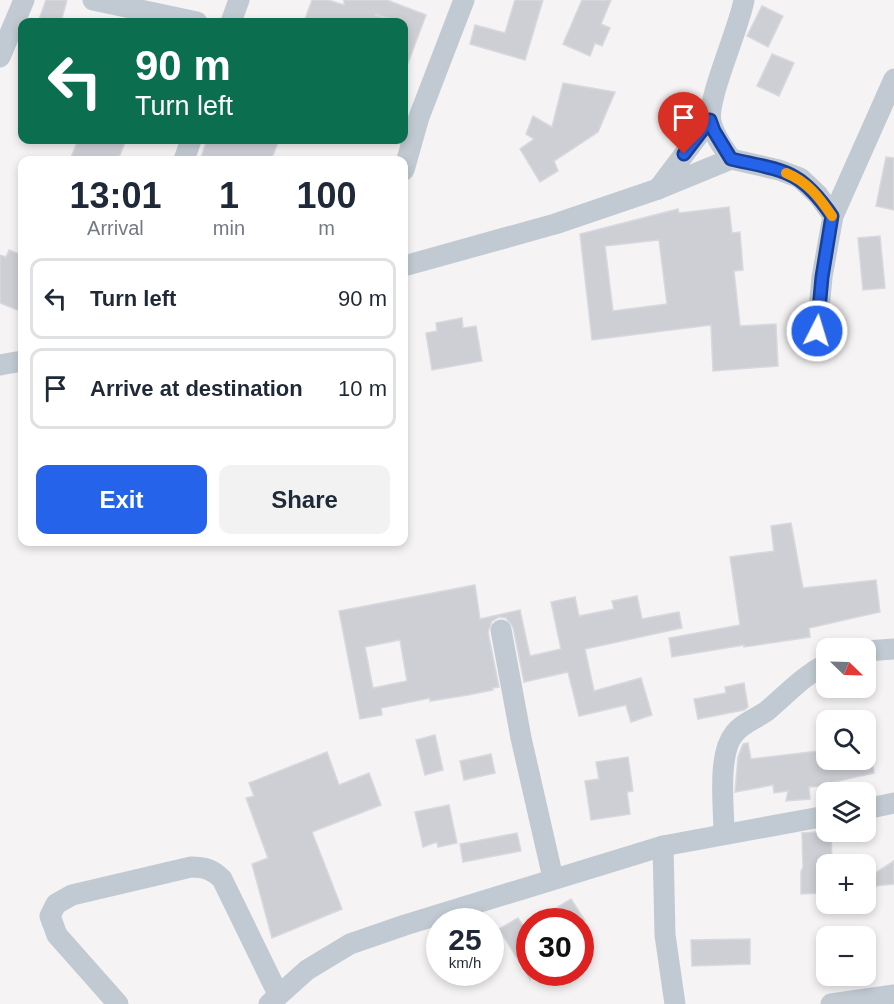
<!DOCTYPE html>
<html lang="en">
<head>
<meta charset="utf-8">
<style>
  body { margin:0; font-family:Helvetica,sans-serif; background:#f2f2f3; color:#1f2937; height:100vh; display:flex; flex-direction:column; font-size:22px; white-space:nowrap }
  * { box-sizing:border-box; margin:0 }
  p { font-size:20px; color:#747a83 }
  .icon { flex:none; width:33px; height:33px; fill:none; stroke:currentColor; stroke-width:2; stroke-linecap:round; stroke-linejoin:round }
  .map { position:relative; flex:1; overflow:hidden }
  .sheet { position:absolute; left:18px; top:156px; width:390px; height:390px; display:flex; flex-direction:column; background:#fff; border-radius:12px; box-shadow:0 3px 9px #0003 }
  .sheet>* { flex:none }
  .banner { position:absolute; left:18px; top:18px; width:390px; height:126px; border-radius:12px; box-shadow:0 3px 9px #0003; background:#0b6e4f; color:#fff; overflow:hidden }
  .needle { width:39px; rotate:113deg }
  .tools { position:absolute; left:816px; top:638px; display:grid; gap:12px }
  .tools a { display:grid; place-items:center; width:60px; height:60px; border-radius:12px; background:#fff; box-shadow:0 3px 9px #0003; font-size:30px }
  .speed { position:absolute; left:426px; top:908px; display:flex; gap:12px; font-size:30px; font-weight:700; text-align:center }
  .speed>* { display:grid; place-content:center; width:78px; height:78px; border-radius:50%; background:#fff; box-shadow:0 3px 9px #0003; line-height:1 }
  .speed small { font-size:15px; font-weight:400 }
  .speed .limit { border:9px solid #d22; background:#fff; color:#111 }
  .pin { position:absolute; display:grid; place-items:center; width:51px; height:51px; color:#fff; margin:-62px -26px; border-radius:50% 50% 50% 0; rotate:-45deg; box-shadow:0 0 6px #0007 }
  .pin .icon { rotate:45deg }
  .me { position:absolute; width:66px; margin:-33px; rotate:5deg; stroke-linejoin:round; filter:drop-shadow(0 0 4px #0008) }
  .turn { display:flex; align-items:center; gap:21px; height:126px; padding:0 18px; font-size:27px }
  .turn .icon { width:78px; height:78px; stroke-width:2.5 }
  .turn b { display:block; font-size:42px; line-height:51px }
  .eta { display:flex; justify-content:space-evenly; align-items:center; height:102px; text-align:center }
  .eta b { font-size:36px; font-weight:800; line-height:42px }
  .button { display:flex; gap:12px; margin-top:auto; padding:12px 18px }
  .button a { flex:1; height:69px; border-radius:12px; background:#2563eb; color:#fff; font-size:24px; font-weight:800; line-height:69px; text-align:center }
  .button a+a { background:#f2f2f3; color:#1f2937 }
  ul { padding:0; list-style:none }
  li { display:flex; align-items:center; gap:18px; height:81px; margin:0 12px 9px; padding:0 6px; border:3px solid #e0e1e3; border-radius:12px }
  li div { flex:1 }
  li b { display:block; font-size:22px }
  li em { font-style:normal }
  .map>svg:first-child { display:block }
</style>
</head>
<body>
<div class="map">
<svg width="894" height="1004" viewBox="0 0 894 1004">
  <rect width="100%" height="100%" fill="#f5f3f3"/>
  <g fill="#cdcfd5" stroke="#d7d9de" stroke-width="1.5" fill-rule="evenodd">
    <polygon points="46,0 67,0 61,22 38,22"/>
    <polygon points="312,0 328,0 344,5 344,0 387,0 426,15 405,71 404,22 398,22 376,14 375,15 387,19 386,22 304,22"/>
    <polygon points="515,0 543,0 525,60 470,44 475,25 505,33"/>
    <polygon points="582,0 611,0 601,24 610,28 602,46 595,43 590,56 563,44"/>
    <polygon points="762,6 783,16 768,47 747,36"/>
    <polygon points="772,54 794,63 779,96 757,86"/>
    <polygon points="563,83 615,92 598,132 554,161 558,171 540,182 520,149 534,139 526,134 533,116 552,127"/>
    <polygon points="78,140 126,140 118,160 70,160"/>
    <polygon points="207,140 279,140 271,160 200,160"/>
    <polygon points="886,157 894,158 894,210 876,206"/>
    <path d="M729 207 732 233 740 232 743 270 734 271 740 326 776 324 778 366 713 371 711 325 592 340 580 234 678 209 679 213ZM659 240 667 304 613 311 605 246Z"/>
    <polygon points="880,236 885,288 863,290 858,238"/>
    <polygon points="9,250 22,255 22,312 0,303 0,255 6,257"/>
    <polygon points="462,318 463,328 476,326 482,361 432,370 426,333 437,331 436,323"/>
    <polygon points="791,523 803,588 876,580 880,612 809,628 810,637 744,647 744,645 672,657 669,638 740,625 730,557 774,551 771,526"/>
    <path d="M475 585 480 619 520 610 530 656 561 649 551 602 575 597 579 616 614 609 612 601 637 596 642 619 679 612 682 628 585 649 594 691 641 678 652 715 631 722 626 705 579 716 568 672 524 682 513 627 506 618 499 617 492 621 488 632 499 687 492 688 493 690 468 695 430 701V698L381 708 382 715 360 719 339 611ZM400 640 407 681 373 688 365 647Z"/>
    <polygon points="744,683 748,707 744,710 698,719 694,699 726,693 725,687"/>
    <polygon points="435,735 443,770 425,775 416,740"/>
    <polygon points="748,743 751,759 826,750 826,759 872,759 874,773 834,782 834,785 809,787 810,799 786,801 788,791 774,793 773,785 735,792 738,757 743,744"/>
    <polygon points="327,752 339,785 369,773 381,805 312,832 342,909 272,938 252,864 268,858 246,798 254,796 249,783"/>
    <polygon points="491,754 495,773 464,780 460,761"/>
    <polygon points="628,757 633,791 627,792 630,814 591,820 585,781 599,779 596,762"/>
    <polygon points="449,805 457,843 438,847 437,842 423,847 415,812"/>
    <polygon points="831,831 832,864 826,864 826,893 801,894 801,872 803,867 802,833"/>
    <polygon points="517,833 521,851 463,862 460,844"/>
    <polygon points="894,861 894,884 866,887 866,879"/>
    <polygon points="571,899 585,921 560,921 553,910"/>
    <polygon points="518,918 530,937 530,979 499,929"/>
    <polygon points="750,939 750,964 692,966 691,940"/>
  </g>
  <g fill="none" stroke-linecap="round" stroke-linejoin="round">
    <g stroke="#c1cad2" stroke-width="21">
      <polyline points="93,0 197,22"/>
      <polyline points="231,22 239,0"/>
      <polyline points="0,57 24,0"/>
      <path d="M731 159C723 147 714 136 711 122 706 100 739 29 744 0"/>
      <polyline points="184,160 191,140"/>
      <polyline points="404,170 419,117 464,0"/>
      <polyline points="658,189 710,120"/>
      <polyline points="404,266 555,224 658,189 731,159 779,170 800,178 818,195 833,216"/>
      <polyline points="817,331 822,277 833,216 894,79"/>
      <polyline points="0,365 22,361"/>
      <polyline points="501,630 521,738 553,878"/>
      <polyline points="866,651 894,649"/>
      <polyline points="866,809 894,803"/>
      <path d="M724 834C724 807 717 755 734 734 742 723 758 718 768 710 788 693 803 676 826 664"/>
      <polyline points="663,846 665,935 675,1004"/>
      <path d="M118 1004 57 935 50 916 56 904 72 895 191 867C204 867 212 869 222 879L278 994"/>
      <polyline points="269,1004 307,970 350,944 405,925 663,846 826,816"/>
      <polyline points="831,1004 894,995"/>
    </g>
  </g>
  <g fill="none" stroke-linecap="round" stroke-linejoin="round">
    <defs>
      <path id="route" d="M684 154 710 120 714 131 731 159C784 171 800 169 832 216L822 277 817 331"/>
    </defs>
    <use href="#route" stroke="#184099" stroke-width="15"/>
    <use href="#route" stroke="#2563eb" stroke-width="10"/>
    <path stroke="#f59e0b" stroke-width="10" d="M786 173C808 182 819 197 832 216"/>
  </g>
</svg>
<div class="tools">
<a><svg class="needle" viewBox="-14 -14 28 28"><path d="M0-13l5 13h-10z" fill="#e53935"/><path d="M0 13l5-13h-10z" fill="#747a83"/></svg></a>
<a><svg class="icon" aria-label="search" viewBox="0 0 24 24"><circle cx="10" cy="10" r="6"/><path d="M15 15l6 6"/></svg></a>
<a><svg class="icon" aria-label="layers" viewBox="0 0 24 24"><path d="M12 4l9 5-9 5-9-5zM3 14l9 5 9-5"/></svg></a>
<a>+</a>
<a>−</a>
</div>
<div class="speed"><div>25<small>km/h</small></div><div class="limit">30</div></div>
<div class="pin" style="left:684px;top:154px;background:#d93025"><svg class="icon" aria-label="arrive" viewBox="0 0 24 24"><path d="M6 21V4h12l-3 4 3 4H6"/></svg></div>
<svg class="me" style="left:817px;top:331px" viewBox="-20 -20 40 40"><circle r="17" fill="#2563eb" stroke="#fff" stroke-width="3"/><path d="M0-11L8 9 0 5-8 9z" fill="#fff"/></svg>
<div class="banner">
<div class="turn"><svg class="icon" aria-label="left" viewBox="0 0 24 24"><path d="M17 20v-9H6M10 6l-5 5 5 5"/></svg><div><b>90 m</b>Turn left</div></div>
</div>
<section class="sheet">
<div class="eta">
<div><b>13:01</b><p>Arrival</p></div>
<div><b>1</b><p>min</p></div>
<div><b>100</b><p>m</p></div>
</div>
<ul>
<li><svg class="icon" aria-label="left" viewBox="0 0 24 24"><path d="M17 20v-9H6M10 6l-5 5 5 5"/></svg><div><b>Turn left</b></div><em>90 m</em></li>
<li><svg class="icon" aria-label="arrive" viewBox="0 0 24 24"><path d="M6 21V4h12l-3 4 3 4H6"/></svg><div><b>Arrive at destination</b></div><em>10 m</em></li>
</ul>
<div class="button"><a>Exit</a><a>Share</a></div>
</section>
</div>
</body>
</html>
